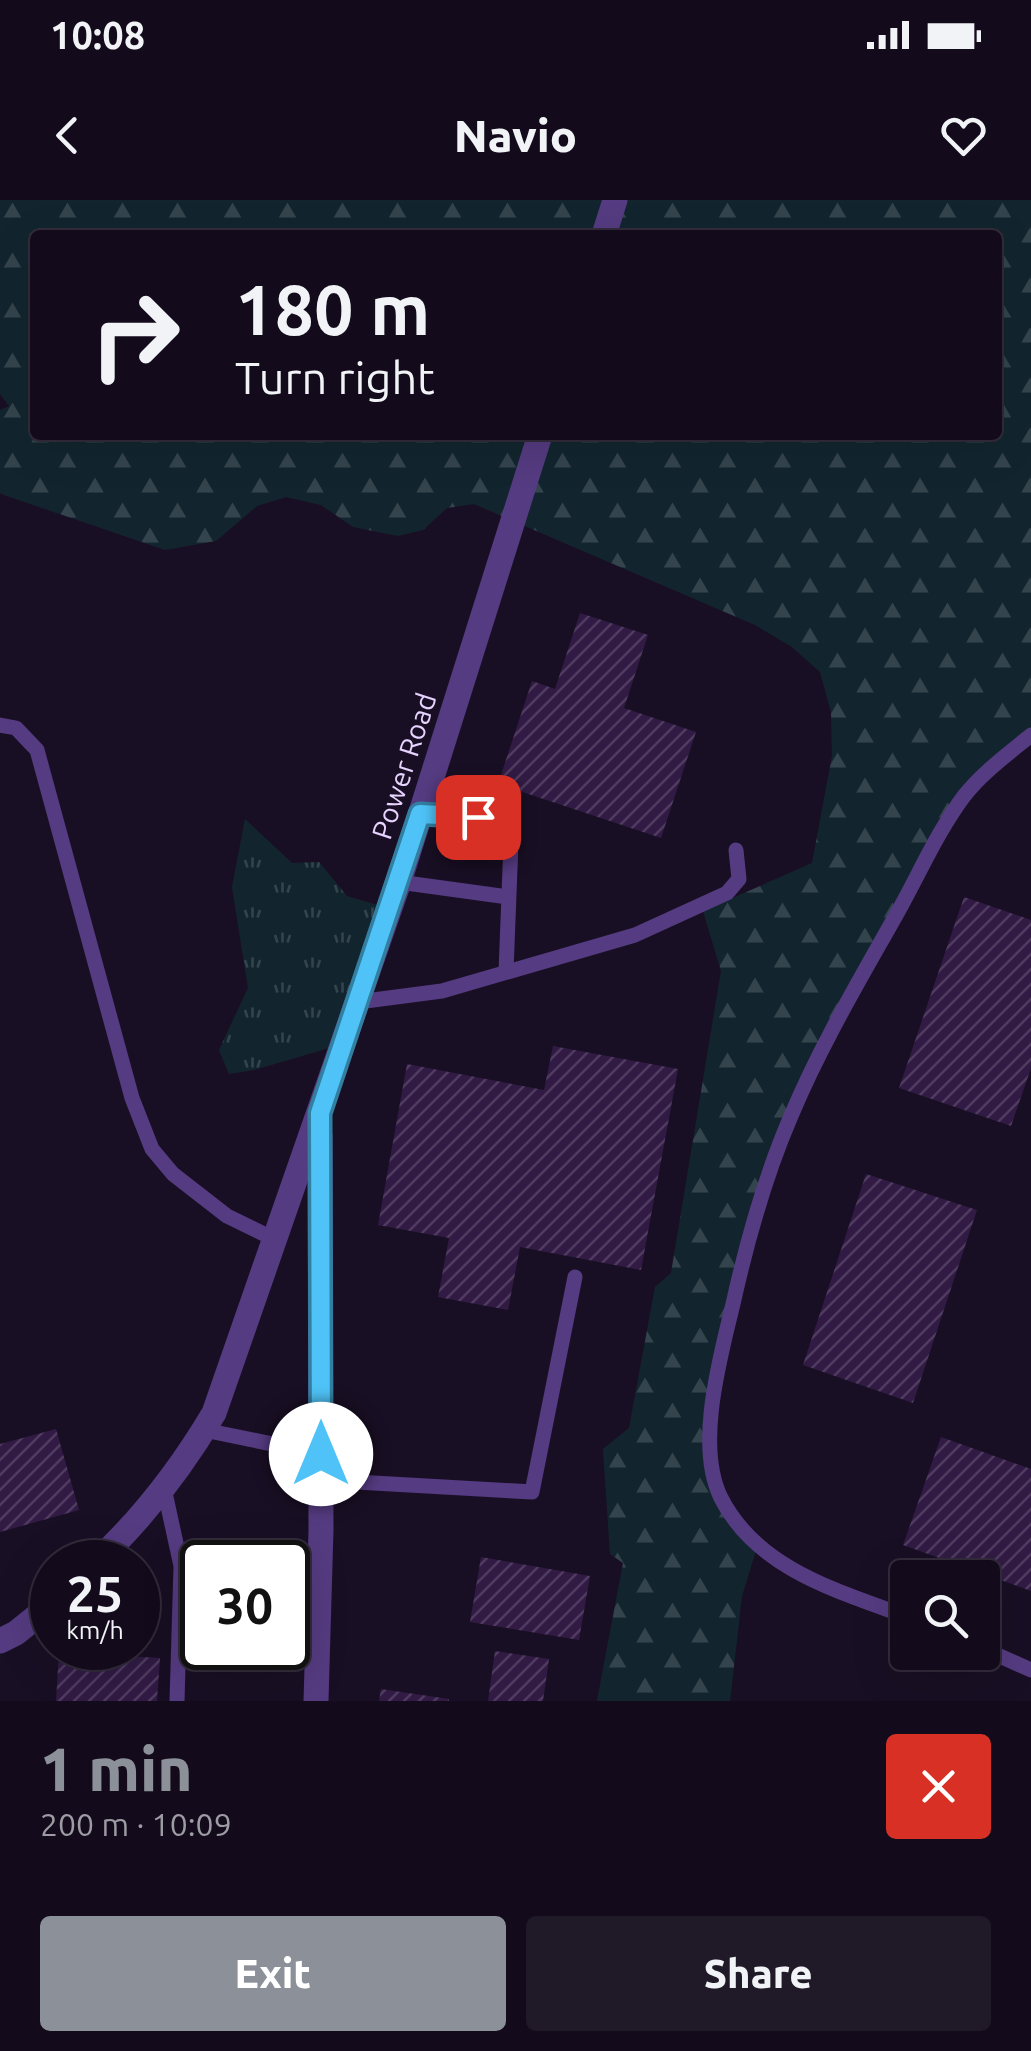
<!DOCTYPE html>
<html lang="en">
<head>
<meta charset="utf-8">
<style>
  body { margin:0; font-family:Ubuntu,sans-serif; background:#201928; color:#f1f3f6; height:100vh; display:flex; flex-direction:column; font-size:38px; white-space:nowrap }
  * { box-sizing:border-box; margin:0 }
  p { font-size:32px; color:#9d9ba3 }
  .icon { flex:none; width:55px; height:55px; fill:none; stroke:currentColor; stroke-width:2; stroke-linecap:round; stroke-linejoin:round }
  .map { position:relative; height:1501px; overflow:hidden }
  .side { display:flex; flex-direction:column; background:#130b1b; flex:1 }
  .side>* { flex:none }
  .hud { position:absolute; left:30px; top:30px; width:972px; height:210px; border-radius:10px; box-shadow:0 10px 40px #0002,0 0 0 2px #322b3a; background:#130b1b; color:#f1f3f6; overflow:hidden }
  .fabs { position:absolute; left:890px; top:1360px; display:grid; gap:20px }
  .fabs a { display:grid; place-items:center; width:110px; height:110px; border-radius:10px; background:#130b1b; box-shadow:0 10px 40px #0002,0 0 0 2px #322b3a; font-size:50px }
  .speed { position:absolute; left:30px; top:1340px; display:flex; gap:20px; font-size:50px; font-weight:700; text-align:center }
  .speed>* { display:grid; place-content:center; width:130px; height:130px; border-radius:50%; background:#130b1b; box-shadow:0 10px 40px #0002,0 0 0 2px #322b3a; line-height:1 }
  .speed small { font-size:25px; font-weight:400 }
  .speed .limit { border:5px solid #111; border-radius:15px; background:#fff; color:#111 }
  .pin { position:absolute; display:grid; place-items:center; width:85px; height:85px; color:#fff; margin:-42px; border-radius:20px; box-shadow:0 5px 15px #0006 }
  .me { position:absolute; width:110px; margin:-55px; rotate:0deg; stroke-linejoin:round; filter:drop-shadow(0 0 8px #0008) }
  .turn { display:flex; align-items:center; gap:35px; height:210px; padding:0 40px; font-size:45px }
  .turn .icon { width:130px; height:130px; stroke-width:2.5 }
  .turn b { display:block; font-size:70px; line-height:85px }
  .round { display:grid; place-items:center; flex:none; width:105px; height:105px; border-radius:10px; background:#201928 }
  .headline { display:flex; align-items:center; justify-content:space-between; height:170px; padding:0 40px }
  h1 { font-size:60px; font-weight:800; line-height:75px; color:#8c9099 }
  .primary-button { display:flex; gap:20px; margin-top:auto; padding:20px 40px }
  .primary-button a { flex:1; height:115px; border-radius:10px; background:#8c9099; color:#fff; font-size:40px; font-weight:800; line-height:115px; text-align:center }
  .primary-button a+a { background:#201928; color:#f1f3f6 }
  .status { display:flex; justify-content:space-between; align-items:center; height:70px; padding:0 50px; background:#130b1b; direction:ltr }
  .status svg { height:28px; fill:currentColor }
  header { display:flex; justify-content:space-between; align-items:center; height:130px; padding:0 40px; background:#130b1b; font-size:45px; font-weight:800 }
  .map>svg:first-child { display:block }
</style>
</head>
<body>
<div class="status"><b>10:08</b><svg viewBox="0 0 49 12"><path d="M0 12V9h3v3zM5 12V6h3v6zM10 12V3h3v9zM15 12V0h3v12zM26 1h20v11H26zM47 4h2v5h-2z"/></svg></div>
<header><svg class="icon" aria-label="back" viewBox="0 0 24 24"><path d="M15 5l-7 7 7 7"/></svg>Navio<svg class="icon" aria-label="heart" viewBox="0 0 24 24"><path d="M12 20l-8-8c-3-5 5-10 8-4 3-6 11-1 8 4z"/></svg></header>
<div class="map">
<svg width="1031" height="1501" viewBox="0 0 1031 1501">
  <defs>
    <pattern id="grass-tufts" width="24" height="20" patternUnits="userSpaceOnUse" patternTransform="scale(2.5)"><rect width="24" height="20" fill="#12252e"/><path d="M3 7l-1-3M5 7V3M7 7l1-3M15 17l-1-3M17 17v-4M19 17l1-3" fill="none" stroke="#34444d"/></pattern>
    <pattern id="forest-firs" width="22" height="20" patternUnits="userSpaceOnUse" patternTransform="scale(2.5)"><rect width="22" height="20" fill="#12252e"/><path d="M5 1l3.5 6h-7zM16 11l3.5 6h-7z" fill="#34444d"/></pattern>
    <pattern id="building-hatch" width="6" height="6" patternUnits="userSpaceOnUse" patternTransform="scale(2.5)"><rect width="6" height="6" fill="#311b44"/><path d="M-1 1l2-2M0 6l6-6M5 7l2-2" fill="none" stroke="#4f3b60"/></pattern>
  </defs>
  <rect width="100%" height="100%" fill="#190f24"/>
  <polygon fill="url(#grass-tufts)" points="245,619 292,663 319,662 347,696 391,709 343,844 254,870 229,874 219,850 248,788 232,687"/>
  <path fill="url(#forest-firs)" fill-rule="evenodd" d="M0 0H1031V539L972 585 789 918 746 1049 714 1210 718 1283 758 1344 742 1396 730 1501H597L623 1363 610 1354 603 1249 629 1228 655 1087 671 1073 721 771 703 711 812 663 832 556 831 512 820 472 792 447 755 425 474 304 447 308 423 330 398 336 353 327 321 305 286 297 257 306 216 341 165 350 4 295 0 293V210L9 206 0 194ZM35 35H998V235H35Z"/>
  <g fill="url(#building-hatch)">
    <polygon points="580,413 648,435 624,508 696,532 661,638 498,584 532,481 555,489"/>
    <polygon points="964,697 1031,720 1031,868 1011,926 899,888"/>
    <polygon points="553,846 678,869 641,1070 520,1047 508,1110 438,1097 449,1038 378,1025 407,864 544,890"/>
    <polygon points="866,974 977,1010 913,1203 803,1165"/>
    <polygon points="56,1229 79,1310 0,1332 0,1244"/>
    <polygon points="941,1237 1031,1269 1031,1391 903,1345"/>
    <polygon points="481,1357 590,1376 579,1440 470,1422"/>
    <polygon points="495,1451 549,1459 543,1501 488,1501"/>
    <polygon points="59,1452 160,1458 157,1501 56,1501"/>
    <polygon points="381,1489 449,1499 449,1501 379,1501"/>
  </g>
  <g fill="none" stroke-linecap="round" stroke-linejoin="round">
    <g stroke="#553b81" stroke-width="15">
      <polyline points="0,525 16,528 37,550 132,898 152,949 173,974 227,1016 276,1040"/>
      <polyline points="420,614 478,617 502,626 511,642 506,772"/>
      <polyline points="399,682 508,697"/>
      <polyline points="358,802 442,791 635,735 727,693 739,679 736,650"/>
      <polyline points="204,1230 321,1254"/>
      <polyline points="321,1280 532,1292 575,1077"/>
      <polyline points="164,1288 181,1366 177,1501"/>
      <path d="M908 1417C838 1391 757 1369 721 1298 695 1246 720 1158 733 1104 747 1041 765 976 791 916 821 844 862 776 900 708 921 670 938 631 964 596 983 572 1008 554 1031 535"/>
      <polyline points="982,1448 1031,1470"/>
    </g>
    <g stroke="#553b81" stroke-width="25">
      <polyline points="604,35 615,0"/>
      <path d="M96 1362C142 1319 182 1267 214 1213L399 682 540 235"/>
      <polyline points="0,1441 16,1433 52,1404"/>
      <polyline points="316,1501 321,1330 320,936"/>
    </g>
  </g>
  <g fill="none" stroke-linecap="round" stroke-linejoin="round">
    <defs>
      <polyline id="route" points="321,1254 320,913 420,614 478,617"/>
    </defs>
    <use href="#route" stroke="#337fa1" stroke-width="25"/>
    <use href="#route" stroke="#4fc3f7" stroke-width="18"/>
  </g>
  <g text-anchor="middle" stroke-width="8" stroke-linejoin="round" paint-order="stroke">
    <g font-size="28" fill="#e6d3fe" stroke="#190f24">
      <text transform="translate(404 566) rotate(-72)" y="10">Power Road</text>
    </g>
  </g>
</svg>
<div class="fabs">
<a><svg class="icon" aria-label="search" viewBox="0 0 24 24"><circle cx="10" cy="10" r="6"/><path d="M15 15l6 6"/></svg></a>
</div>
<div class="speed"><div>25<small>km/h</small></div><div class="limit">30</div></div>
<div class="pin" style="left:478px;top:617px;background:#d93025"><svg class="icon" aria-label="arrive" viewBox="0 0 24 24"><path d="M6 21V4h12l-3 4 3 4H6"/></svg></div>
<svg class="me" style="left:321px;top:1254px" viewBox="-20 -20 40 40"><circle r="19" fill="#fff"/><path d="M0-13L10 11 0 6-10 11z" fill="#4fc3f7"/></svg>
<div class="hud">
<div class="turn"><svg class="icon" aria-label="right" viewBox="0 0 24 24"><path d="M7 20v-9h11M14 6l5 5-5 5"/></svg><div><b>180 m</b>Turn right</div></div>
</div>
</div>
<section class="side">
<div class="headline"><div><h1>1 min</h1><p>200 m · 10:09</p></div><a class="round" style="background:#d93025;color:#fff"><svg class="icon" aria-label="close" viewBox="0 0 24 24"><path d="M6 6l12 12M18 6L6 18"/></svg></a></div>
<div class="primary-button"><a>Exit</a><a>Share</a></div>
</section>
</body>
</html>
